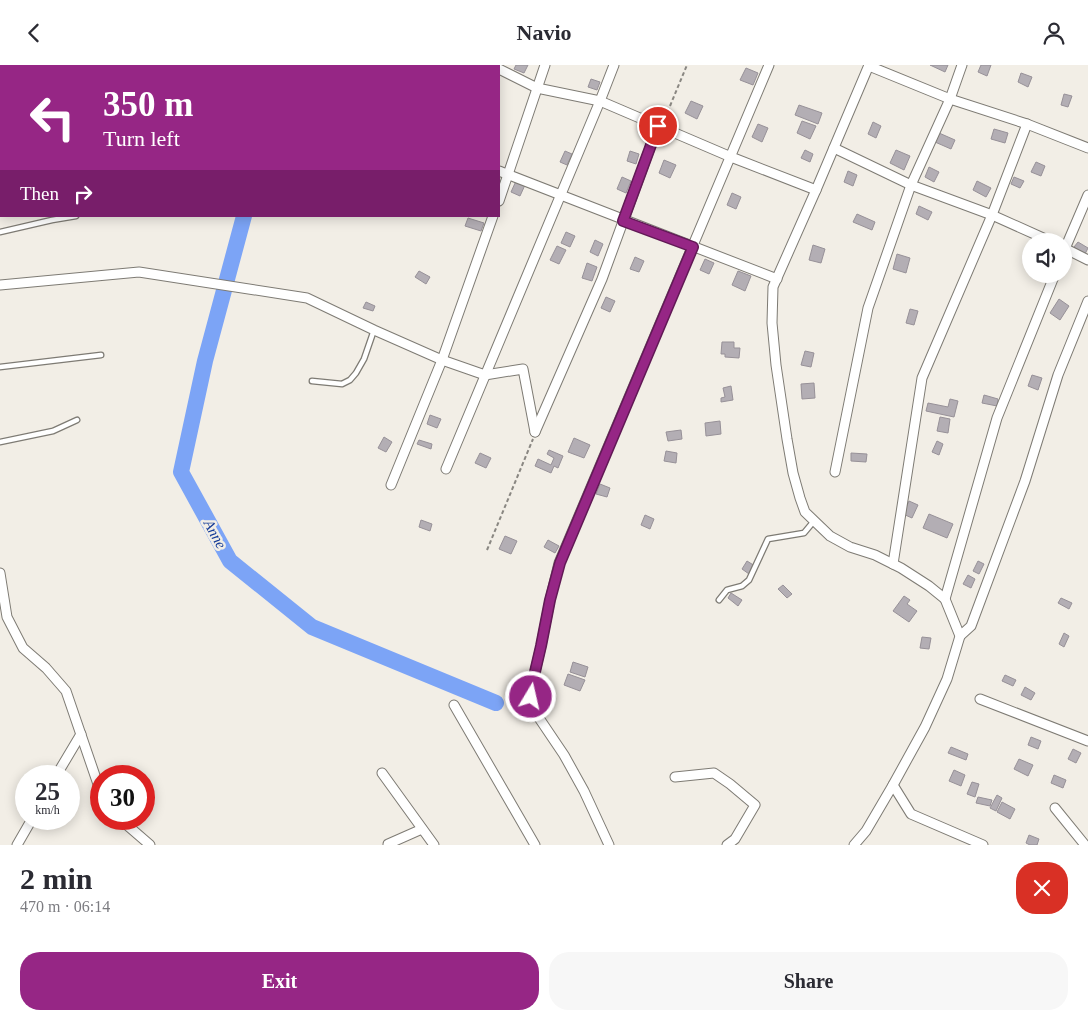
<!DOCTYPE html>
<html lang="en">
<head>
<meta charset="utf-8">
<style>
  body { margin:0; font-family:"Times New Roman",serif; background:#f7f7f7; color:#2b2b33; height:100vh; display:flex; flex-direction:column; font-size:19px; white-space:nowrap }
  * { box-sizing:border-box; margin:0 }
  p { font-size:16px; color:#7c7c81 }
  .icon { flex:none; width:28px; height:28px; fill:none; stroke:currentColor; stroke-width:2; stroke-linecap:round; stroke-linejoin:round }
  .map { position:relative; height:780px; overflow:hidden }
  .side { display:flex; flex-direction:column; background:#fff; flex:1 }
  .side>* { flex:none }
  .hud { position:absolute; left:0px; top:0px; width:500px; height:152px; box-shadow:0 2px 12px #0003; background:#962685; color:#fff; overflow:hidden }
  .controls { position:absolute; left:1022px; top:168px; display:grid; gap:10px }
  .controls a { display:grid; place-items:center; width:50px; height:50px; border-radius:50%; background:#fff; box-shadow:0 2px 12px #0003; font-size:25px }
  .speed { position:absolute; left:15px; top:700px; display:flex; gap:10px; font-size:25px; font-weight:700; text-align:center }
  .speed>* { display:grid; place-content:center; width:65px; height:65px; border-radius:50%; background:#fff; box-shadow:0 2px 12px #0003; line-height:1 }
  .speed small { font-size:12px; font-weight:400 }
  .speed .limit { border:8px solid #d22; background:#fff; color:#111 }
  .pin { position:absolute; display:grid; place-items:center; width:42px; height:42px; color:#fff; margin:-21px; border:2px solid #fff; border-radius:50%; box-shadow:0 1px 5px #0007 }
  .me { position:absolute; width:55px; margin:-28px; rotate:9deg; stroke-linejoin:round; filter:drop-shadow(0 0 4px #0008) }
  .turn { display:flex; align-items:center; gap:18px; height:105px; padding:0 20px; font-size:22px }
  .turn .icon { width:65px; height:65px; stroke-width:2.5 }
  .turn b { display:block; font-size:35px; line-height:42px }
  .then { display:flex; align-items:center; height:48px; padding:0 20px; background:#0003; gap:10px; font-size:19px }
  .round { display:grid; place-items:center; flex:none; width:52px; height:52px; border-radius:20px; background:#f7f7f7 }
  .summary { display:flex; align-items:center; justify-content:space-between; height:85px; padding:0 20px }
  h1 { font-size:30px; font-weight:600; line-height:38px }
  .cta { display:flex; gap:10px; margin-top:auto; padding:10px 20px }
  .cta a { flex:1; height:58px; border-radius:20px; background:#962685; color:#fff; font-size:20px; font-weight:600; line-height:58px; text-align:center }
  .cta a+a { background:#f7f7f7; color:#2b2b33 }
  header { display:flex; justify-content:space-between; align-items:center; height:65px; padding:0 20px; background:#fff; font-size:22px; font-weight:600 }
  .map>svg:first-child { display:block }
</style>
</head>
<body>
<header><svg class="icon" aria-label="back" viewBox="0 0 24 24"><path d="M15 5l-7 7 7 7"/></svg>Navio<svg class="icon" aria-label="person" viewBox="0 0 24 24"><circle cx="12" cy="8" r="4"/><path d="M4 21q1-7 8-7t8 7"/></svg></header>
<div class="map">
<svg width="1088" height="780" viewBox="0 0 1088 780">
  <rect width="100%" height="100%" fill="#f2eee6"/>
  <g fill="none" stroke-linecap="round" stroke-linejoin="round">
    <g stroke="#7ca4f6" stroke-width="16">
      <polyline points="267,1 268,0"/>
      <polyline points="244,151 205,296 181,407 230,496 312,562 496,638"/>
    </g>
  </g>
  <g fill="#b3aeb4" stroke="#979198">
    <polygon points="516,0 528,0 524,8 514,4"/>
    <polygon points="930,0 948,0 945,7"/>
    <polygon points="981,0 991,0 987,11 978,7"/>
    <polygon points="746,3 758,8 753,20 740,15"/>
    <polygon points="1021,8 1032,12 1028,22 1018,17"/>
    <polygon points="591,14 600,17 597,25 588,22"/>
    <polygon points="1064,29 1072,31 1068,42 1061,40"/>
    <polygon points="691,36 703,41 697,54 685,48"/>
    <polygon points="799,40 822,48 818,59 795,50"/>
    <polygon points="802,56 816,61 810,74 797,68"/>
    <polygon points="873,57 881,61 876,73 868,69"/>
    <polygon points="758,59 768,63 762,77 752,72"/>
    <polygon points="994,64 1008,68 1005,78 991,74"/>
    <polygon points="939,68 955,75 951,84 935,77"/>
    <polygon points="805,85 813,89 810,97 801,93"/>
    <polygon points="896,85 910,91 904,105 890,98"/>
    <polygon points="565,86 572,89 567,100 560,97"/>
    <polygon points="630,86 639,89 636,99 627,96"/>
    <polygon points="664,95 676,100 670,113 659,108"/>
    <polygon points="1036,97 1045,101 1041,111 1031,107"/>
    <polygon points="929,102 939,107 934,117 925,112"/>
    <polygon points="848,106 857,110 853,121 844,117"/>
    <polygon points="622,112 631,116 626,128 617,124"/>
    <polygon points="1014,112 1024,116 1020,123 1011,119"/>
    <polygon points="516,116 525,120 520,131 511,127"/>
    <polygon points="977,116 991,123 986,132 973,125"/>
    <polygon points="732,128 741,132 736,144 727,140"/>
    <polygon points="919,141 932,147 928,155 916,149"/>
    <polygon points="857,149 875,157 872,165 853,157"/>
    <polygon points="468,153 484,158 481,166 465,161"/>
    <polygon points="566,167 575,171 570,182 561,178"/>
    <polygon points="595,175 603,179 598,191 590,187"/>
    <polygon points="1078,177 1088,183 1085,189 1074,182"/>
    <polygon points="813,180 825,184 821,198 809,195"/>
    <polygon points="557,181 566,185 559,199 550,195"/>
    <polygon points="897,189 910,193 906,208 893,204"/>
    <polygon points="635,192 644,196 639,207 630,204"/>
    <polygon points="705,194 714,198 709,209 700,205"/>
    <polygon points="587,198 597,202 592,216 582,213"/>
    <polygon points="419,206 430,212 426,219 415,212"/>
    <polygon points="738,206 751,211 745,226 732,220"/>
    <polygon points="606,232 615,236 610,247 601,243"/>
    <polygon points="1059,234 1069,241 1060,255 1050,248"/>
    <polygon points="366,237 375,241 373,246 363,243"/>
    <polygon points="910,244 918,246 914,260 906,258"/>
    <polygon points="722,277 734,277 734,283 740,283 739,293 725,292 725,289 721,289"/>
    <polygon points="805,286 814,288 811,302 801,300"/>
    <polygon points="1032,310 1042,313 1038,325 1028,321"/>
    <polygon points="814,318 815,333 802,334 801,319"/>
    <polygon points="731,321 733,335 721,337 721,333 725,332 723,323"/>
    <polygon points="984,330 998,334 997,341 982,338"/>
    <polygon points="950,334 958,336 954,352 926,346 928,338 948,342"/>
    <polygon points="430,350 441,354 437,363 427,359"/>
    <polygon points="940,352 950,354 948,368 937,366"/>
    <polygon points="720,356 721,369 706,371 705,358"/>
    <polygon points="681,365 682,374 668,376 666,367"/>
    <polygon points="384,372 392,377 386,387 378,383"/>
    <polygon points="574,373 590,380 584,393 568,387"/>
    <polygon points="419,375 432,379 431,384 417,379"/>
    <polygon points="937,376 943,379 939,390 932,387"/>
    <polygon points="549,385 563,391 558,403 554,401 551,408 535,401 538,394 551,400 554,393 547,389"/>
    <polygon points="666,386 677,388 676,398 664,396"/>
    <polygon points="480,388 491,393 486,403 475,398"/>
    <polygon points="851,388 867,389 866,397 851,396"/>
    <polygon points="600,419 610,423 607,432 596,429"/>
    <polygon points="909,436 918,440 912,453 903,449"/>
    <polygon points="929,449 953,459 947,473 923,463"/>
    <polygon points="645,450 654,454 650,464 641,460"/>
    <polygon points="421,455 432,459 430,466 419,462"/>
    <polygon points="505,471 517,476 511,489 499,484"/>
    <polygon points="548,475 559,481 555,488 544,482"/>
    <polygon points="747,496 755,501 749,509 742,504"/>
    <polygon points="978,496 984,499 979,509 973,506"/>
    <polygon points="968,510 975,514 971,523 963,519"/>
    <polygon points="783,520 792,529 787,533 778,524"/>
    <polygon points="731,528 742,535 738,541 728,533"/>
    <polygon points="904,531 910,535 907,539 917,546 909,557 893,546"/>
    <polygon points="1061,533 1072,538 1069,544 1058,538"/>
    <polygon points="1064,568 1069,571 1064,582 1059,579"/>
    <polygon points="922,572 931,573 929,584 920,583"/>
    <polygon points="573,597 588,602 585,612 570,607"/>
    <polygon points="568,609 585,615 580,626 564,620"/>
    <polygon points="1005,610 1016,615 1013,621 1002,616"/>
    <polygon points="1025,622 1035,628 1031,635 1021,630"/>
    <polygon points="1031,672 1041,676 1038,684 1028,680"/>
    <polygon points="951,682 968,689 966,695 948,688"/>
    <polygon points="1073,684 1081,688 1076,698 1068,694"/>
    <polygon points="1019,694 1033,700 1028,711 1014,704"/>
    <polygon points="954,705 965,710 961,721 949,716"/>
    <polygon points="1054,710 1066,715 1063,723 1051,718"/>
    <polygon points="972,717 979,719 975,732 967,729"/>
    <polygon points="997,730 1002,733 996,746 990,743"/>
    <polygon points="978,732 992,735 990,741 976,738"/>
    <polygon points="1002,737 1015,744 1010,754 997,747"/>
    <polygon points="1029,770 1039,774 1037,780 1030,780 1026,778"/>
  </g>
  <g fill="none" stroke-linecap="round" stroke-linejoin="round">
    <defs>
      <g id="service">
        <polyline points="0,167 52,155 76,151"/>
        <polyline points="0,302 101,290"/>
        <polyline points="312,316 342,319 350,315 356,308 364,294 374,265"/>
        <polyline points="0,377 53,366 77,355"/>
        <polyline points="719,535 727,525 742,521 749,515 768,474 804,468 814,456"/>
      </g>
      <g id="minor">
        <polyline points="477,1 478,0"/>
        <polyline points="869,1 950,34 1027,59 1088,83"/>
        <polyline points="499,4 537,23 600,36 731,92 816,125"/>
        <polyline points="0,83 1,83"/>
        <polyline points="834,83 911,120 992,150 1050,176"/>
        <polyline points="499,106 777,214"/>
        <polyline points="499,136 545,0"/>
        <polyline points="1064,183 1088,195"/>
        <polyline points="1064,186 1088,130"/>
        <polyline points="0,220 139,207 307,233 374,265 442,295 485,310 523,304 535,367"/>
        <polyline points="535,367 602,214 658,61"/>
        <polyline points="446,404 600,36 614,0"/>
        <polyline points="835,407 868,243 911,120 950,34 962,0"/>
        <polyline points="391,420 442,295 493,151"/>
        <polyline points="893,499 922,313 931,292 992,150 1027,59"/>
        <polyline points="0,508 7,552 23,583 46,603 66,626 101,728"/>
        <polyline points="945,534 997,353 1055,209"/>
        <polyline points="960,571 971,561 1025,416 1058,310 1088,236"/>
        <polyline points="980,634 1088,676"/>
        <polyline points="454,640 535,780"/>
        <polyline points="382,708 434,780"/>
        <polyline points="56,711 81,669"/>
        <polyline points="675,712 714,708 730,719 755,740 735,774 727,780"/>
        <polyline points="893,720 911,749 983,780"/>
        <polyline points="1055,743 1085,780"/>
        <polyline points="120,754 150,780"/>
        <polyline points="17,780 32,754"/>
        <polyline points="388,780 388,779 422,764"/>
        <polyline points="609,780 584,726 564,690 537,650 531,632 531,624 541,581 550,535 559,498 769,0"/>
        <polyline points="854,780 866,766 893,720 925,662 947,614 960,571 945,534 929,521 901,503 875,490 850,482 830,471 805,447 800,433 793,408 787,374 776,300 772,258 773,222 816,125 869,0"/>
      </g>
    </defs>
    <use href="#service" stroke="#7e7b74" stroke-width="7"/>
    <use href="#minor" stroke="#7e7b74" stroke-width="11"/>
    <g stroke="#8a8782" stroke-width="2" stroke-dasharray="4 2.5" stroke-linecap="butt">
      <polyline points="665,53 687,0"/>
      <polyline points="487,485 533,374"/>
    </g>
    <use href="#service" stroke="#fff" stroke-width="4.5"/>
    <use href="#minor" stroke="#fff" stroke-width="9"/>
  </g>
  <g fill="none" stroke-linecap="round" stroke-linejoin="round">
    <defs>
      <polyline id="route" points="531,632 531,624 541,581 550,535 560,498 693,182 623,156 658,61"/>
    </defs>
    <use href="#route" stroke="#621956" stroke-width="12"/>
    <use href="#route" stroke="#962685" stroke-width="9"/>
  </g>
  <g text-anchor="middle" stroke-width="5" stroke-linejoin="round" paint-order="stroke">
    <g font-size="15" font-style="italic" fill="#153c98" stroke="#f2eee6">
      <text transform="translate(215 469) rotate(61)" y="5">Anne</text>
    </g>
  </g>
</svg>
<div class="controls">
<a><svg class="icon" aria-label="sound" viewBox="0 0 24 24"><path d="M4 9h4l5-4v14l-5-4H4zM17 9q2 3 0 6"/></svg></a>
</div>
<div class="speed"><div>25<small>km/h</small></div><div class="limit">30</div></div>
<div class="pin" style="left:658px;top:61px;background:#d93025"><svg class="icon" aria-label="arrive" viewBox="0 0 24 24"><path d="M6 21V4h12l-3 4 3 4H6"/></svg></div>
<svg class="me" style="left:531px;top:632px" viewBox="-20 -20 40 40"><circle r="17" fill="#962685" stroke="#fff" stroke-width="3"/><path d="M0-11L8 9 0 5-8 9z" fill="#fff"/></svg>
<div class="hud">
<div class="turn"><svg class="icon" aria-label="left" viewBox="0 0 24 24"><path d="M17 20v-9H6M10 6l-5 5 5 5"/></svg><div><b>350 m</b>Turn left</div></div>
<div class="then">Then<svg class="icon" aria-label="right" viewBox="0 0 24 24"><path d="M7 20v-9h11M14 6l5 5-5 5"/></svg></div>
</div>
</div>
<section class="side">
<div class="summary"><div><h1>2 min</h1><p>470 m · 06:14</p></div><a class="round" style="background:#d93025;color:#fff"><svg class="icon" aria-label="close" viewBox="0 0 24 24"><path d="M6 6l12 12M18 6L6 18"/></svg></a></div>
<div class="cta"><a>Exit</a><a>Share</a></div>
</section>
</body>
</html>
